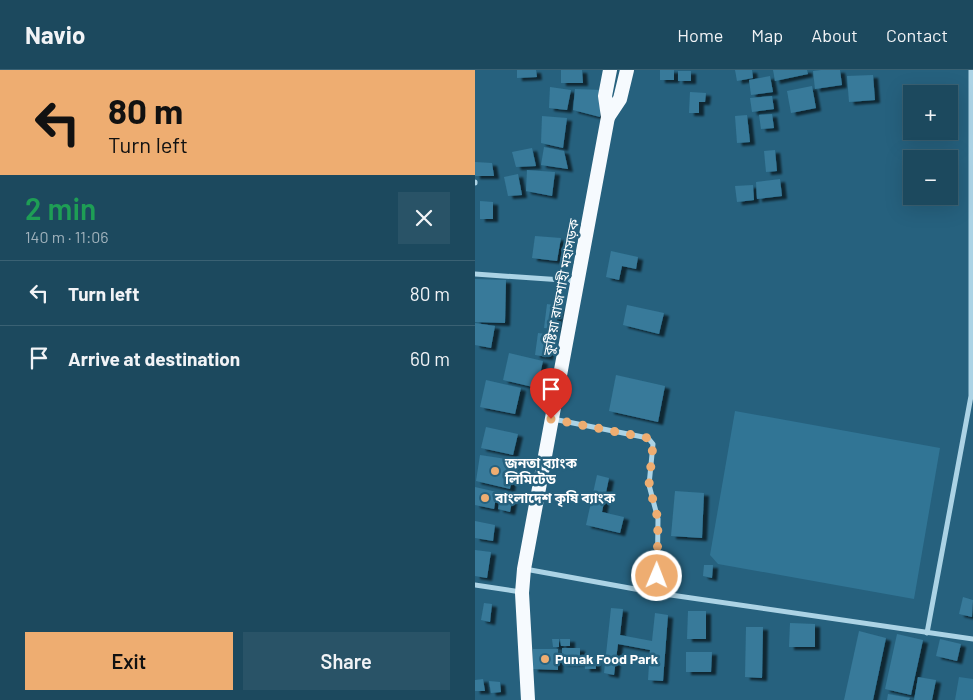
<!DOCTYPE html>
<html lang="en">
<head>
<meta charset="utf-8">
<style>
  body { margin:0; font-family:Barlow,"Noto Sans Bengali",sans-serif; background:#295367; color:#f1f3f6; height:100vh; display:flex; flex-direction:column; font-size:19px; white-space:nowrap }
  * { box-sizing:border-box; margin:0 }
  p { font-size:16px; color:#a0b2bc }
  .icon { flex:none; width:28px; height:28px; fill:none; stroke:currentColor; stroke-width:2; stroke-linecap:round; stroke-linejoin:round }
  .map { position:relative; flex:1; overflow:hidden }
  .sheet { display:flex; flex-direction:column; background:#1c495e; width:475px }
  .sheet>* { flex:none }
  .top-card { background:#eead71; color:#111; overflow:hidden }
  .fabs { position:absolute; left:428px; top:15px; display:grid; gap:10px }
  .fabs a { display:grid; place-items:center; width:55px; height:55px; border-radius:0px; background:#1c495e; box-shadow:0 5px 20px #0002,0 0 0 1px #3a6173; font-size:25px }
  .pin { position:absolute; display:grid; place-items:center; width:42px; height:42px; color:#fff; margin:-51px -21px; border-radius:50% 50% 50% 0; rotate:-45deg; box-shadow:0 0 5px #0007 }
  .pin .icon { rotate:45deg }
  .me { position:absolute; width:55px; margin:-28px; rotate:1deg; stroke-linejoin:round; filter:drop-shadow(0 0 4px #0008) }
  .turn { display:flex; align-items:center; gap:18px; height:105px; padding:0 25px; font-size:22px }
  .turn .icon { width:65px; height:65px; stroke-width:2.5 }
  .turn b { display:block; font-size:35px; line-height:42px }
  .round { display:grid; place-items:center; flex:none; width:52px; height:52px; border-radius:0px; background:#295367 }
  .head { display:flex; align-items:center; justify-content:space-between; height:85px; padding:0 25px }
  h1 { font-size:30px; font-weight:600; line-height:38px; color:#1e9e55 }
  .action { display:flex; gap:10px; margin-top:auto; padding:10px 25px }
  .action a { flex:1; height:58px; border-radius:0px; background:#eead71; color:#111; font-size:20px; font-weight:600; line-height:58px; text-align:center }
  .action a+a { background:#295367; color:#f1f3f6 }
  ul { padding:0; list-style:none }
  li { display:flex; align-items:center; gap:15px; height:65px; padding:0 25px; border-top:1px solid #3a6173 }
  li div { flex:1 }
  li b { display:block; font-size:19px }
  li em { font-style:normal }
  header { display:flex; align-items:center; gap:30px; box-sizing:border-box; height:70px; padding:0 25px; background:#1c495e; border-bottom:1px solid #3a6173 }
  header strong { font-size:24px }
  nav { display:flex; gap:28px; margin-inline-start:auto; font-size:18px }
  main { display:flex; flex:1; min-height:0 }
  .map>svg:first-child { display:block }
</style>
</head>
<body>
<header>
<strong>Navio</strong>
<nav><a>Home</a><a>Map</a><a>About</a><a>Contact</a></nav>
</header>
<main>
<section class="sheet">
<div class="top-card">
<div class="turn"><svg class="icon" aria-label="left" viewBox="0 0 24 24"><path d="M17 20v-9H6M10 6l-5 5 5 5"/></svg><div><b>80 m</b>Turn left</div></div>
</div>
<div class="head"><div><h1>2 min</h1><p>140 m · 11:06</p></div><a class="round"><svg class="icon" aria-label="close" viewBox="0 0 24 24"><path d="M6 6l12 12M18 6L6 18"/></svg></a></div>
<ul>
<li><svg class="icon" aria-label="left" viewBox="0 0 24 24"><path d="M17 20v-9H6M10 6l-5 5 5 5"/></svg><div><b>Turn left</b></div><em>80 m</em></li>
<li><svg class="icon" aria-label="arrive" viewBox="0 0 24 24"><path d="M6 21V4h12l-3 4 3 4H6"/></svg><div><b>Arrive at destination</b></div><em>60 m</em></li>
</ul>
<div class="action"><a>Exit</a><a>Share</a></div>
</section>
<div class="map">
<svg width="498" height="630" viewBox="0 0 498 630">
  <defs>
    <filter id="shadow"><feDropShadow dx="5" dy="3" stdDeviation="1" flood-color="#0009"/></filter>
  </defs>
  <rect width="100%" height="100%" fill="#26617e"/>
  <g fill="#317595">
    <polygon points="260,341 465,378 439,529 243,494 235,485"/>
    <polygon points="484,607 498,609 498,630 480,630"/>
  </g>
  <g fill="#377a9a" filter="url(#shadow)">
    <polygon points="42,0 61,0 62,7 42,8"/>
    <polygon points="86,0 107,0 108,13 86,13"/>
    <rect x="185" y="0" width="14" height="10"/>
    <polygon points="260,0 277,0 278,8 262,11"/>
    <polygon points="298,0 332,0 333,4 300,11"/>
    <polygon points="346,0 365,0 367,15 340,19 338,1"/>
    <rect x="203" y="1" width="13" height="10"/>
    <polygon points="398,5 400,30 374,32 372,6"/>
    <polygon points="295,6 298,22 276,25 274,10"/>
    <polygon points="337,16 341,38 316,43 312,21"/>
    <polygon points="75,17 96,20 92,40 74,38"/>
    <polygon points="100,19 128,20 125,47 98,40"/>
    <polygon points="215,22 231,23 230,32 224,32 224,43 214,43"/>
    <polygon points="297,26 299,39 277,42 275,28"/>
    <polygon points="297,44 299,58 286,59 284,45"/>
    <polygon points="272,45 275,72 262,73 260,46"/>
    <polygon points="67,46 92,48 88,78 66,73"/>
    <polygon points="69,77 89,81 93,99 66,95"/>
    <polygon points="57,78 61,96 41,97 37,82"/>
    <polygon points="300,80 302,101 291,102 289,81"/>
    <polygon points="0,92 17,93 19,106 0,106"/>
    <polygon points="52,100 80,102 77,126 51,121"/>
    <polygon points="43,104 47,125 33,126 29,107"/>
    <polygon points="305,109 307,126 282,129 281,112"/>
    <polygon points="278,115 279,130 262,132 260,116"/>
    <polygon points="5,131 18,132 18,149 5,149"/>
    <polygon points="60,166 86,168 82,191 57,188"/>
    <polygon points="136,181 163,187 161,199 147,196 144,210 131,207"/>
    <polygon points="0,209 31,210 30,253 0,252"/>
    <polygon points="72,234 84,236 80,259 69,258"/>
    <polygon points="152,235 189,243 184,264 148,255"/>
    <polygon points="0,253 20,256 16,278 0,275"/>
    <polygon points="63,263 77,265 73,287 60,285"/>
    <polygon points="34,283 68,291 62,318 28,310"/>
    <polygon points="141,305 190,316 183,352 134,341"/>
    <polygon points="11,310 46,318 40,344 5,337"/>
    <polygon points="11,357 43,364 38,385 6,378"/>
    <polygon points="5,385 39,390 35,419 1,411"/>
    <polygon points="122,405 134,408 127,442 149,447 145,463 111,455"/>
    <polygon points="0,417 22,422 19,439 0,435"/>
    <polygon points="200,421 229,423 227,468 196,466"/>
    <polygon points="26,423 38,426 35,442 23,439"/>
    <polygon points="0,451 20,455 18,471 0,468"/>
    <polygon points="0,480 16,482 12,508 0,506"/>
    <polygon points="229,495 238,495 237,508 228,506"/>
    <polygon points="488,527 498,530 497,547 484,544"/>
    <polygon points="9,533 17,534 15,552 6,550"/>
    <polygon points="136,538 148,539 145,565 177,571 180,543 193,545 188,611 173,610 175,580 143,574 139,605 129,603"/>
    <polygon points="213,541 231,541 231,569 212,569"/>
    <polygon points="315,553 340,554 340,577 314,577"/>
    <polygon points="271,557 288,557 287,608 270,607"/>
    <polygon points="384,561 411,568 398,630 369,630"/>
    <polygon points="422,564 448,570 436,625 410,619"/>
    <polygon points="77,569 84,569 84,577 78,577"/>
    <polygon points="85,569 95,569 95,576 86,576"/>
    <polygon points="465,569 486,574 482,591 461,586"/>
    <rect x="87" y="578" width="18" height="15"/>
    <polygon points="58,579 83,579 83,600 58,599"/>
    <polygon points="211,582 237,582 236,602 211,602"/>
    <polygon points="110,586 120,586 121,599 110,599"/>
    <polygon points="443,607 461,610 457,630 439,630"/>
    <polygon points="8,609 10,621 0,621 0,610"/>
    <polygon points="14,611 25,612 26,622 16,623"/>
    <polygon points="413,624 435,628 434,630 412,630"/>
  </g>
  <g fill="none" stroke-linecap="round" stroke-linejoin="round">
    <g stroke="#acd3e5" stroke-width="5">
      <polyline points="0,112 0,113"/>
      <polyline points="0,204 102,211"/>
      <polyline points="78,349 173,368 178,374 174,415 183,449 182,523"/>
      <polyline points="50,499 182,523 498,569"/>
      <polyline points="0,515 46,522"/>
      <polyline points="452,563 496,326 496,0"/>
    </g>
    <g stroke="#f6fafe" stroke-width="14">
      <polyline points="133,47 145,29 152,0"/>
      <path d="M53 630 47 523 49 499C76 348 106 198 133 47L130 26 135 0"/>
    </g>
  </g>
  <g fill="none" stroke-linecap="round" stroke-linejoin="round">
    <polyline stroke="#eead71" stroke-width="9" stroke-dasharray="0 16.2" points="76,349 173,368 178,374 174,415 183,449 182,506"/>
  </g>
  <g fill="#eead71" stroke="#26617e" stroke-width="2">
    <circle cx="20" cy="401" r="5"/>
    <circle cx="10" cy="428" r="5"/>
    <circle cx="70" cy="589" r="5"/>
  </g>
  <g text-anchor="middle" stroke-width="5" stroke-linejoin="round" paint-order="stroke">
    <g font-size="14" fill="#fff" stroke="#26617e">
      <text transform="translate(86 217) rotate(-79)" y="5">কুষ্টিয়া রাজশাহী মহাসড়ক</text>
    </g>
    <g font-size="14" font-weight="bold" fill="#fff" stroke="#26617e" text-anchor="start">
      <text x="30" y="398">জনতা ব্যাংক<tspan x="30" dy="16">লিমিটেড</tspan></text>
      <text x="20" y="433">বাংলাদেশ কৃষি ব্যাংক</text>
      <text x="80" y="594">Punak Food Park</text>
    </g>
  </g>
</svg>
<div class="fabs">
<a>+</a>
<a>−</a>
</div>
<div class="pin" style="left:76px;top:349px;background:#d93025"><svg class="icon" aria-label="arrive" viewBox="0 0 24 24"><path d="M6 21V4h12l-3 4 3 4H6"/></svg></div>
<svg class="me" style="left:182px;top:506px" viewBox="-20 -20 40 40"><circle r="17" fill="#eead71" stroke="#fff" stroke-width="3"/><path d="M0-11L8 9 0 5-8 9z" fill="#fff"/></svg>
</div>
</main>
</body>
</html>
